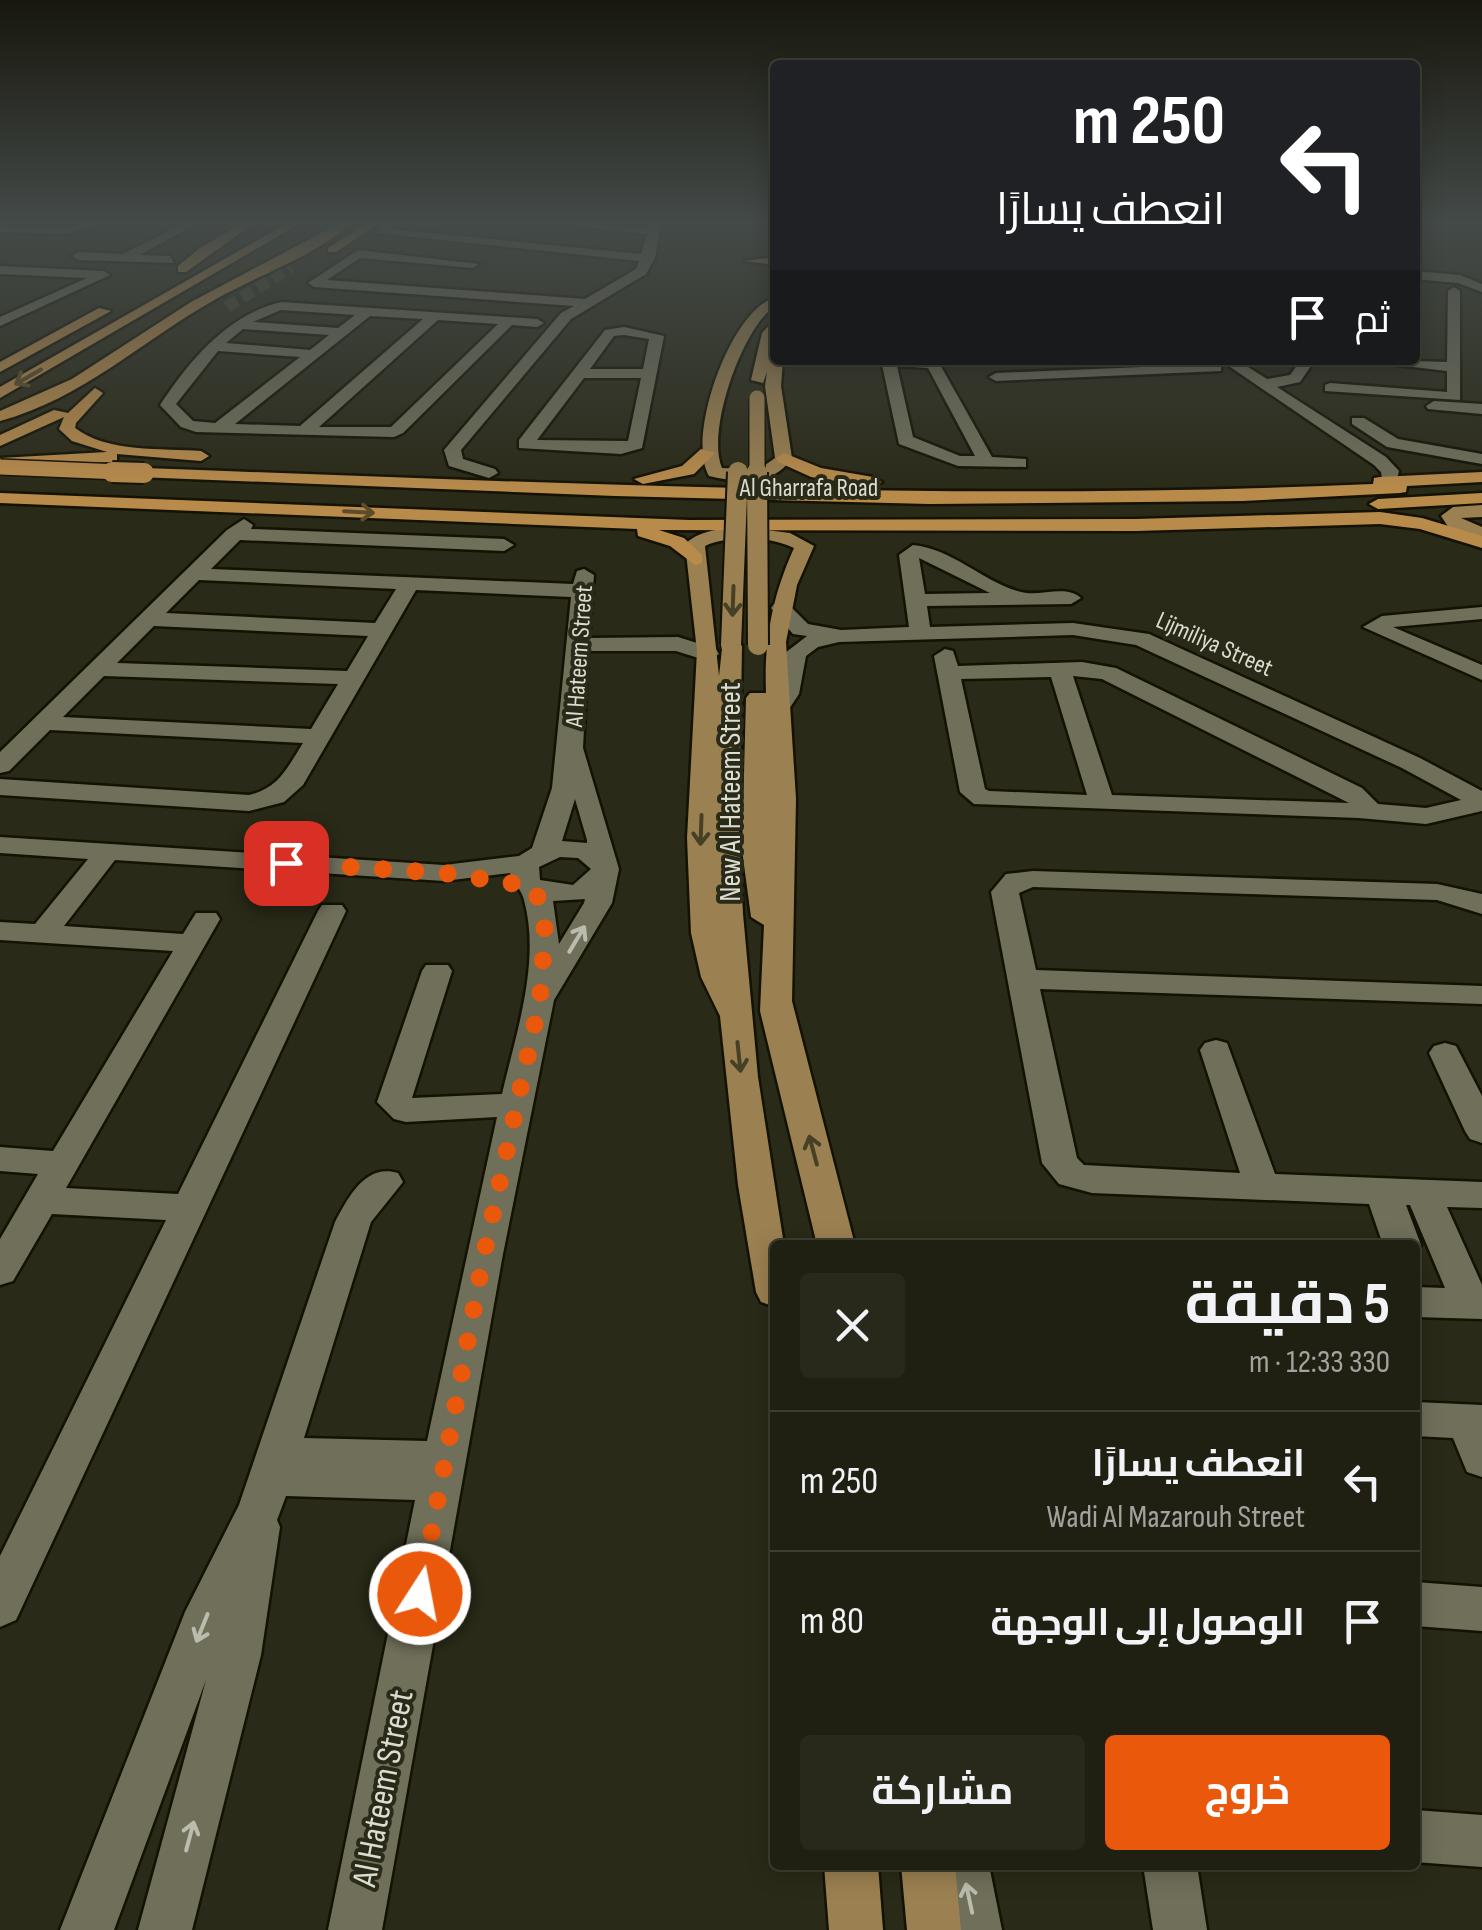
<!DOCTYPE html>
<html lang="ar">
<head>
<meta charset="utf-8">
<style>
  body { margin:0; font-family:"Sofia Sans Condensed",Cairo,sans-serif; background:#28281b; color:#f1f3f6; direction:rtl; height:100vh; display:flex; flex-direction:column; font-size:38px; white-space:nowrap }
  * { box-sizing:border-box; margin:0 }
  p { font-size:32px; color:#a2a39f }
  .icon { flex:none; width:55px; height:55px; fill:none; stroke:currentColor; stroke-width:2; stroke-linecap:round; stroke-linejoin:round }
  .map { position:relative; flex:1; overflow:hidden; direction:ltr }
  .side { position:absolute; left:770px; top:1240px; width:650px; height:630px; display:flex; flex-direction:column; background:#202012; border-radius:10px; box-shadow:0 5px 25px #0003,0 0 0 2px #3d3e32; direction:rtl }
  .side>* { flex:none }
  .hud { position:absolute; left:770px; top:60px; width:650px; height:305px; border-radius:10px; box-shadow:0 5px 25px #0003,0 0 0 2px #3d3e32; direction:rtl; background:#202124; color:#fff; overflow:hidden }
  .pin { position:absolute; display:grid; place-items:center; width:85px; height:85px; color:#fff; margin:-42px; border-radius:20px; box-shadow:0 5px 15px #0006 }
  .me { position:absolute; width:110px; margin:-55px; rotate:11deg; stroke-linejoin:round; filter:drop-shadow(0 0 8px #0008) }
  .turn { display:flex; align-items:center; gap:35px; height:210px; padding:0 30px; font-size:45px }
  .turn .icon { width:130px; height:130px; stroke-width:2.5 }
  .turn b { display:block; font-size:70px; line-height:85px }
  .then { display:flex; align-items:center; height:95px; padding:0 30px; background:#0003; gap:20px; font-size:38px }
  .round { display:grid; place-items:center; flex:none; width:105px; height:105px; border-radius:10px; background:#28281b }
  .overview { display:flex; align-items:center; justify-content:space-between; height:170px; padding:0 30px }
  h1 { font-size:60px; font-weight:700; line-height:75px }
  .cta { display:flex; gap:20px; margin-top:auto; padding:20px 30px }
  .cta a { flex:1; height:115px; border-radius:10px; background:#ea580c; color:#fff; font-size:40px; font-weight:700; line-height:115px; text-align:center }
  .cta a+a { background:#28281b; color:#f1f3f6 }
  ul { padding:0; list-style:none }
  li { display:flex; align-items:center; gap:30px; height:140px; padding:0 30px; border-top:2px solid #3d3e32 }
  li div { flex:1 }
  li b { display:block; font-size:38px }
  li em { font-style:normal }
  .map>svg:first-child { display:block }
</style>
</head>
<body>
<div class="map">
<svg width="1482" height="1930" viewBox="0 0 1482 1930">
  <rect width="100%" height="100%" fill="#2a2a18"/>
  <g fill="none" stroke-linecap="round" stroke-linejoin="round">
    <polyline stroke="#454534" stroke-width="12" stroke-dasharray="12 6" stroke-linecap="butt" points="227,307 291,267"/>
    <defs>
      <g id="minor">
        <polygon points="82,224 99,224 67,234 0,232 0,226 67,228"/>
        <polygon points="183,224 196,224 140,255 170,256 174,263 78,260 72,256 78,252 123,254"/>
        <polygon points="383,224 394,224 390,229 641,254 647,234 557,224 649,227 651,224 661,224 655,258 646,274 571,319 461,450 463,459 495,469 498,473 489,478 449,466 444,450 561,313 574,306 314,287 308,283 358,250 479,264 473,268 360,258 327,280 585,299 636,269 639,261 377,233"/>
        <polygon points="0,266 104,271 110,275 0,326 0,317 87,278 0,274"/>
        <polygon points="1415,271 1460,275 1482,284 1482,292 1458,283 1415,279"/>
        <polygon points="1454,287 1460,291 1460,400 1325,391 1325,385 1330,383 1447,392 1447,371 1388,364 1381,360 1447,362 1448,291"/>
        <path d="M281 302 537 319 544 323 537 327 512 325 403 433 394 437 196 432 181 427 160 405C190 360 227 315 281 302ZM281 310 355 315 338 328 253 322ZM370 316 423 319 300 426 235 424ZM438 320 498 324 391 427H319ZM243 329 329 335 310 350 226 343ZM218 351 300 357 215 423 193 421 176 404Z"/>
        <path d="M624 327 664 336 642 448 621 454 519 448V440L605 330ZM624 335 649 339 643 369H590L614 336ZM584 378H641L628 441 537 440Z"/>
        <path d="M881 360 938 361 992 457 1026 459V467L958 466 899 444ZM897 366 928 368 975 456H960L913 437Z"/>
        <polygon points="1220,360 1237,360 1267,379 1290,375 1301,360 1315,360 1300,382 1277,387 1386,457 1399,471 1395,486 1383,486 1381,472 1374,465"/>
        <polygon points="1216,364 1221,365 1221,371 996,381 989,377 996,373"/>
        <polygon points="1434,401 1482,404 1482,414 1428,409 1426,406"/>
        <polygon points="1352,418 1364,418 1398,439 1482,454 1482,464 1387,447 1352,424"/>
        <path d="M244 519 253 525 251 529 504 539 514 545 504 551 240 540 211 569 573 584 577 571 584 569 594 575 589 638 678 637 716 649 719 654 708 661 676 651H588L583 748 619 869 612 903 554 1000 503 1254 382 1930H328L415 1500 286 1496 277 1520 280 1527 261 1655 192 1930H138L206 1680 114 1930H60L185 1612 239 1505 335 1222C348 1198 365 1163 398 1173L403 1182 371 1222 304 1438 427 1441 497 1117 406 1122 394 1119 377 1102 422 971 426 965H448L452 971 412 1098 502 1094C516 1033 541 962 524 900 522 890 513 883 510 873L444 881 115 860 64 926 183 934 196 913H216L220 919 66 1188 178 1194 318 911 322 905H342L346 911 16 1620 0 1627V1556L166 1220 52 1214 13 1281 0 1285V1239L38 1174 0 1171V1147L53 1151 173 951 0 940V922L35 924 88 859 0 853V837L444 865 519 856 532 848 552 788 571 597 416 590 303 785 284 802 249 811 0 795V779L249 795C279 788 287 768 303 743L50 730 9 771 0 773V752L227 530ZM199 580 396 589 375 623 166 613ZM154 626 368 636 347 671 117 663ZM104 676 338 684 311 729 63 717ZM575 799 587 840V843L562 841ZM560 857 578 858 591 869 573 885 540 880 539 867ZM585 899 584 903 559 944 553 901Z"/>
        <path d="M913 545C953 549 983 582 1021 592 1040 597 1066 584 1081 598L1071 604 927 606 930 627 1073 623 1149 634 1420 758 1482 791V811L1426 824 1359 818 974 804 960 792 934 656 945 649 953 651 958 666 1082 662 1116 668 1362 788 1378 804 1426 808 1461 800 1402 768 1136 645 1073 635 839 642 818 647 806 656 799 694 785 715H769L765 710 775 694 785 653 807 636 793 634 771 608 774 604H788L808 624 841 630 909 627 899 555ZM919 558 990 593 925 594ZM1073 676 1102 679 1349 803 1112 795ZM1051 677 1087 795 989 791 985 789 961 679Z"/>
        <polygon points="1482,607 1482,619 1393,627 1482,665 1482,680 1363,627 1382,616"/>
        <polygon points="1033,871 1437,884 1482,894 1482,914 1437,900 1033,887 1019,893 1036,970 1482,986 1482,1004 1040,989 1077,1158 1084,1165 1240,1173 1200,1050 1205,1043 1216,1040 1227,1043 1275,1174 1482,1182 1482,1208 1447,1207 1482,1285 1482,1319 1415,1317 1415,1287 1445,1288 1410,1205 1406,1205 1421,1245 1415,1255 1415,1245 1383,1245 1369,1204 1092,1193 1059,1184 1042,1163 991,892 1006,874"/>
        <polygon points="1445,1043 1456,1046 1482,1096 1482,1143 1470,1139 1465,1131 1429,1053 1434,1046"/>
        <polygon points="1415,1402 1482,1405 1482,1477 1467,1472 1453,1438 1415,1436"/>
        <polygon points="1415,1582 1482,1587 1482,1631 1415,1626"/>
        <polygon points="1415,1810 1482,1815 1482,1867 1415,1862"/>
        <polygon points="935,1865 989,1865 1002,1930 948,1930"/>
        <polygon points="1143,1865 1197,1865 1207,1930 1153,1930"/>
      </g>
      <g id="major">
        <polygon points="775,257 775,265 744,261"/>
        <path d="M771 299 775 306C742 328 706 431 722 468L758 470 775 458 765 386 767 372 763 383 751 380 762 333 775 319 770 358 783 360 781 386 792 458C772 487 740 483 709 476 686 437 729 316 771 299Z"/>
        <polygon points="1482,505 1482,517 1461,518 1482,527 1482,539 1449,528 1441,516 1453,507"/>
        <path d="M750 528 790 533 814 546 797 585 786 642 796 799 792 1001 855 1245H817L760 1011 764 925 751 917 742 850 746 698 750 693H766C764 640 772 597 794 548 770 536 729 535 705 546L719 676 723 640 731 638 742 645 739 832 743 914 758 1077 784 1245H775V1307L761 1302 756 1292 738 1185 720 1016 701 977 691 933 687 838 697 651 685 544C702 528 728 528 750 528Z"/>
        <polygon points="824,1865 878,1865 883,1930 829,1930"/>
        <polygon points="901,1865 955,1865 961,1930 907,1930"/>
      </g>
      <g id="highway">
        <polygon points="240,224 253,224 186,272 178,272 178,266 200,248"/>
        <polygon points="286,224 299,224 0,398 0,387"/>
        <path d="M338 224H351C313 257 260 274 216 299 143 340 82 399 0 421V411L72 379 191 302Z"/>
        <polygon points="366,224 378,224 336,252 328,252 328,248"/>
        <polygon points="99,308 111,311 0,372 0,362"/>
        <path d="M95 388 103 393 76 423 75 428C108 453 161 448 201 451L209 456 201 461 117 454V461L111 462 0 468V458L107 452 72 441 59 429 64 417 0 446V435L54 410 68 413Z"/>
        <polygon points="701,449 715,453 694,474 643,484 634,479 682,466"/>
        <polygon points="784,453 821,468 873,477 882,482 873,487 811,477 778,462 776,458"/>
        <path d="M144 468C554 483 963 502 1373 484L1374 478 1380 477 1482 472V482L1407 486 1406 492 1400 493 1243 501 929 504 615 496 138 477V469Z"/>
        <polygon points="0,493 689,520 1136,519 1380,512 1422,518 1482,536 1482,548 1420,529 1380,524 1136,531 659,530 684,538 702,555 702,563 695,565 670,546 638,536 637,529 0,503"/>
        <polygon points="1482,493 1482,503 1378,509 1369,504 1378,499"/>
      </g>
    </defs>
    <use href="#minor" stroke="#131203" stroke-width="5"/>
    <use href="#major" stroke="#131203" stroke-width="5"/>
    <use href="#highway" stroke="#131203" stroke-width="5"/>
    <use href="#minor" fill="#6f6f5a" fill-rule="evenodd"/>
    <use href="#major" fill="#9b8051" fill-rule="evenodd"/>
    <use href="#highway" fill="#b98b4b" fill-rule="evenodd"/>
    <defs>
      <polyline id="major-bridge-far1" points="757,398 757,474"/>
      <g id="major-bridge">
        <polyline points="757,472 758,645"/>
        <polyline points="731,645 738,472"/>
      </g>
      <polyline id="highway-bridge-far1" points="0,467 144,473"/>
      <polyline id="highway-bridge" points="112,472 144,473"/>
    </defs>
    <use href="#major-bridge-far1" stroke="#131203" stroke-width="18" stroke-linecap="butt"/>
    <use href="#major-bridge" stroke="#131203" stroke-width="24" stroke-linecap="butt"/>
    <use href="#highway-bridge-far1" stroke="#131203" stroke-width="18" stroke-linecap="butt"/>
    <use href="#highway-bridge" stroke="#131203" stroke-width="24" stroke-linecap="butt"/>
    <use href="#major-bridge-far1" stroke="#9b8051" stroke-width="15"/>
    <use href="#major-bridge" stroke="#9b8051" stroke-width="20"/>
    <use href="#highway-bridge-far1" stroke="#b98b4b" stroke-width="15"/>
    <use href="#highway-bridge" stroke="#b98b4b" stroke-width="20"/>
  </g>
  <defs><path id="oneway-shaft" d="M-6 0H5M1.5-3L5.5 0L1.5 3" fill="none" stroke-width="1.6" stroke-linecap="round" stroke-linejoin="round" transform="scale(2.5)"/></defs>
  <g stroke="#5c4c2a">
    <use href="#oneway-shaft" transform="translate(28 377) rotate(150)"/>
    <use href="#oneway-shaft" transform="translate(359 512) rotate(3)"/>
  </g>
  <g stroke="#464026">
    <use href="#oneway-shaft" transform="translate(733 601) rotate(92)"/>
    <use href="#oneway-shaft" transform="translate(701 830) rotate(92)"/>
    <use href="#oneway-shaft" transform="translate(739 1057) rotate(84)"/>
    <use href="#oneway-shaft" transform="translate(813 1150) rotate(-105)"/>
  </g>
  <g stroke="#bbbcad">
    <use href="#oneway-shaft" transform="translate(577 939) rotate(-59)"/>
    <use href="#oneway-shaft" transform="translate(202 1628) rotate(112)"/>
    <use href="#oneway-shaft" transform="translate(190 1836) rotate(-75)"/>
    <use href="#oneway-shaft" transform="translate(969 1898) rotate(-102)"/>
  </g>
  <linearGradient id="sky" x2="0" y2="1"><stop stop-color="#17170d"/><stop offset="0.45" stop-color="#444a48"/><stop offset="1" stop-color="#444a48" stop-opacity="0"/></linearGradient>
  <rect width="1482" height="494" fill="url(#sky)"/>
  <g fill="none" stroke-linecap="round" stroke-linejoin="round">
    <polyline stroke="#ea580c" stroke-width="18" stroke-dasharray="0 32.4" points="286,863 444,873 530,886 536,890 545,930 540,1000 484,1254 420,1594"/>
  </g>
  <g text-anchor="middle" stroke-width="8" stroke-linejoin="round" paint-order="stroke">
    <g font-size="25" fill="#dcddd1" stroke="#2a2a18">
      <text x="809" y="496">Al Gharrafa Road</text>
      <text transform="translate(1215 643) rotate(24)" y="9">Lijmiliya Street</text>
      <text transform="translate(578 656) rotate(-86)" y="9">Al Hateem Street</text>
    </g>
    <g font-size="30" fill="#dcddd1" stroke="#2a2a18">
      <text transform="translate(730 792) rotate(-90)" y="10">New Al Hateem Street</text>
    </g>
    <g font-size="35" fill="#dcddd1" stroke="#2a2a18">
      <text transform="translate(382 1788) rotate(-79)" y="12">Al Hateem Street</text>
    </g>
  </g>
</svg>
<div class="pin" style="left:286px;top:863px;background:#d93025"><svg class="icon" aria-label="arrive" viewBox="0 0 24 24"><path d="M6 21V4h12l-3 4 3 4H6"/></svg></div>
<svg class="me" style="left:420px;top:1594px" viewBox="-20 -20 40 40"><circle r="17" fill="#ea580c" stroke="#fff" stroke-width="3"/><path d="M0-11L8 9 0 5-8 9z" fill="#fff"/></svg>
<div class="hud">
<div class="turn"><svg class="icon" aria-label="left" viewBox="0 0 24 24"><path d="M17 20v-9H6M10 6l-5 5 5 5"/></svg><div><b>250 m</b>انعطف يسارًا</div></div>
<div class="then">ثم<svg class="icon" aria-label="arrive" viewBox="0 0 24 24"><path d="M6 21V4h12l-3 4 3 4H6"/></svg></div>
</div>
<section class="side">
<div class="overview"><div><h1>5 دقيقة</h1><p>330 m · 12:33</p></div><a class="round"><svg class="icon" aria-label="close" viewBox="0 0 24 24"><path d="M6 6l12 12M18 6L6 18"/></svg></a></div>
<ul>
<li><svg class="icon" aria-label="left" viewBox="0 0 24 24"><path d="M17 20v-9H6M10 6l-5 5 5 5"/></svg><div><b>انعطف يسارًا</b><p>Wadi Al Mazarouh Street</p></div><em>250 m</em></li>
<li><svg class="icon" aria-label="arrive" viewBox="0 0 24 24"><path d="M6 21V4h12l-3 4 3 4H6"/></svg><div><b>الوصول إلى الوجهة</b></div><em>80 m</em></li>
</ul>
<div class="cta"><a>خروج</a><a>مشاركة</a></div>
</section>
</div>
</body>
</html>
